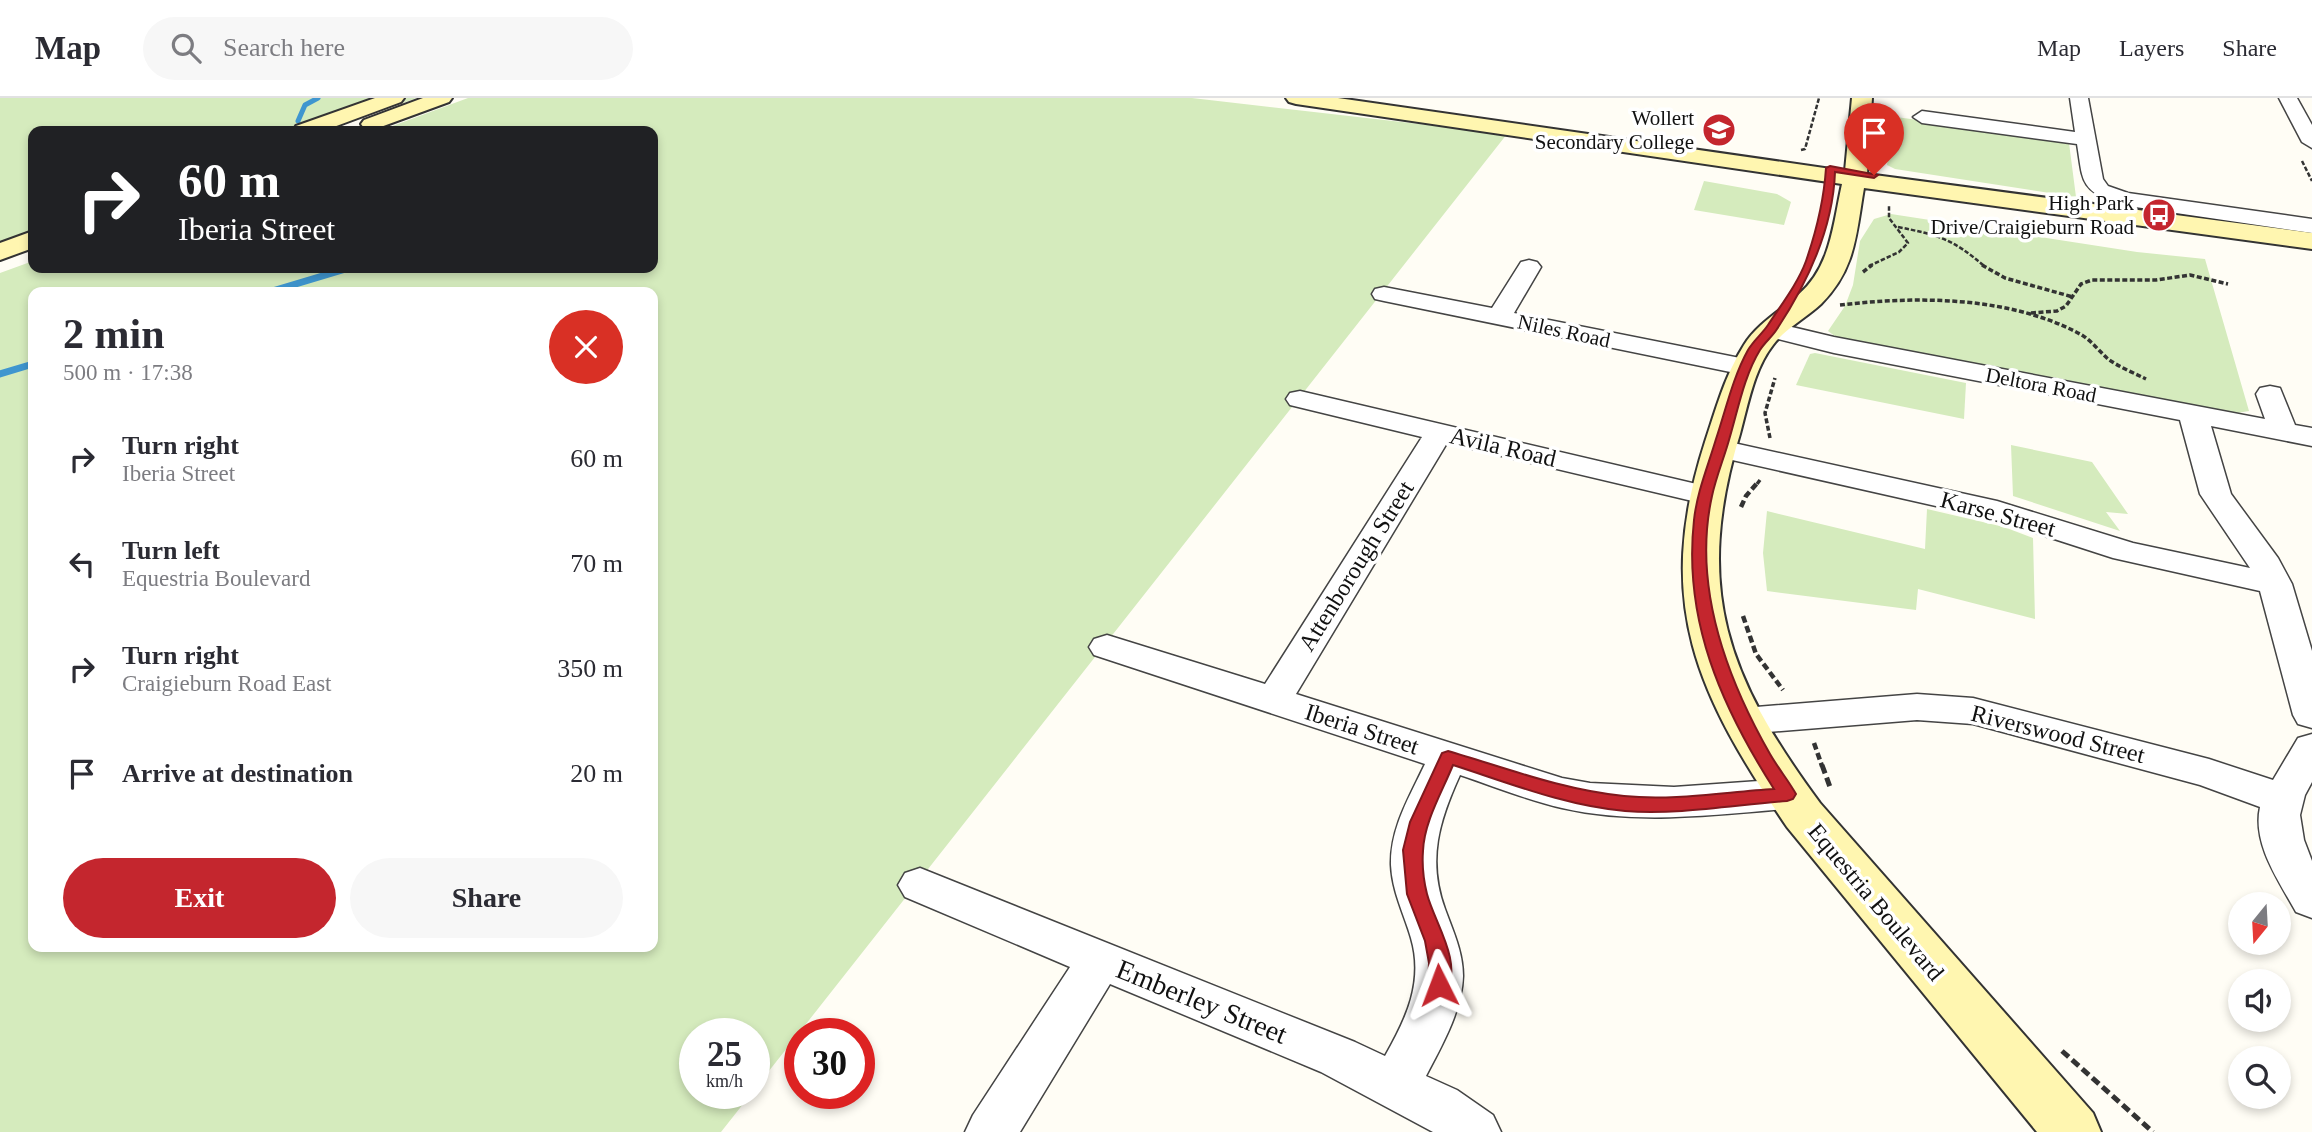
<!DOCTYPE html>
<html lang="en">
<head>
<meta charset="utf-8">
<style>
  body { margin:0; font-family:"Times New Roman",serif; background:#f7f7f7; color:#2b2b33; height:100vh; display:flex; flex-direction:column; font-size:26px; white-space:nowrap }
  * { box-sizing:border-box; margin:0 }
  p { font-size:23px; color:#7c7c81 }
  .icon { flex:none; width:38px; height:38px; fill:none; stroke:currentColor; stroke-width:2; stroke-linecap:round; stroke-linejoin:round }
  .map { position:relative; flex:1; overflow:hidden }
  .side { position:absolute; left:28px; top:189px; width:630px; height:665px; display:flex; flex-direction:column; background:#fff; border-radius:14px; box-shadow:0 4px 10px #0003 }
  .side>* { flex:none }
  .guide { position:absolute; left:28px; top:28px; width:630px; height:147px; border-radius:14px; box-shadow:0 4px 10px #0003; background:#202124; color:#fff; overflow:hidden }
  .needle { width:46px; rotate:198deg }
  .fabs { position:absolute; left:2228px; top:794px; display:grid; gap:14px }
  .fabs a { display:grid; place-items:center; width:63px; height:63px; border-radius:50%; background:#fff; box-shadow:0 4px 10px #0003; font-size:35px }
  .speed { position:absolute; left:679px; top:920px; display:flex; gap:14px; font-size:35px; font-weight:700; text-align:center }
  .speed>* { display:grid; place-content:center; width:91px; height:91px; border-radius:50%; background:#fff; box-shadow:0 4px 10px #0003; line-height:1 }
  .speed small { font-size:18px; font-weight:400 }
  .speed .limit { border:10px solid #d22; background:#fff; color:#111 }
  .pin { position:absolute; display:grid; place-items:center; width:60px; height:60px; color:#fff; margin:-72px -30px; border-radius:50% 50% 50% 0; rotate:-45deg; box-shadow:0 0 7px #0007 }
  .pin .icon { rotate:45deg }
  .me { position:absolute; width:77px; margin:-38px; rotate:357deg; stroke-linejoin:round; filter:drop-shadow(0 0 5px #0008) }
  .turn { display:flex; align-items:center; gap:24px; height:147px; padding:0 35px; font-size:32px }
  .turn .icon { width:91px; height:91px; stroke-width:2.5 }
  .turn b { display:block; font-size:49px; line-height:60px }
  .round { display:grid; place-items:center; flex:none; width:74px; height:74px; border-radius:37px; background:#f7f7f7 }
  .head { display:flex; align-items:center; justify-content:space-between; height:119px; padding:0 35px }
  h1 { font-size:42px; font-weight:700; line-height:52px }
  .primary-button { display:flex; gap:14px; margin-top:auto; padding:14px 35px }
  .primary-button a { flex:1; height:80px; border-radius:42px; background:#c4262e; color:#fff; font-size:28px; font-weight:700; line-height:80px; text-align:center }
  .primary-button a+a { background:#f7f7f7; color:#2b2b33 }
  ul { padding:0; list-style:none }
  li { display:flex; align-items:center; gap:21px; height:105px; padding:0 35px }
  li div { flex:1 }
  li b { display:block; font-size:26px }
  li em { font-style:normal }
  header { display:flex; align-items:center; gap:42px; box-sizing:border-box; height:98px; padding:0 35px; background:#fff; border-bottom:2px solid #e1e1e2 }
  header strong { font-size:33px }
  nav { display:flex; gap:38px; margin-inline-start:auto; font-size:24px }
  .search { width:490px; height:63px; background:#f7f7f7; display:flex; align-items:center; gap:18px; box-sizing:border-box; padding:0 24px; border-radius:38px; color:#7c7c81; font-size:26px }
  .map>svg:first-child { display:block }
</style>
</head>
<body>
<header>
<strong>Map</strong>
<div class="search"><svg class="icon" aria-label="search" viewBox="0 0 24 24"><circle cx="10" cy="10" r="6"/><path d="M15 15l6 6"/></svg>Search here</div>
<nav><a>Map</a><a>Layers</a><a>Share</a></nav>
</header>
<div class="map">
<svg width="2312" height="1034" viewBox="0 0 2312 1034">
  <rect width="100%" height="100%" fill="#fffdf5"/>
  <g fill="#d5ebbd" fill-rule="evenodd">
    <polygon points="0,0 417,0 325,33 33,33 33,139 0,151"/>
    <path d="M468 0H1192L1507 36 754 992V936H695V996H751L721 1034H0V175L33 163V170H653V33H379ZM33 194H653V849H33Z"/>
    <polygon points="1896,19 2059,41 2069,45 2076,99 1895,71 1887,67 1892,35 1887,26 1887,20"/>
    <polygon points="1704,83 1777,96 1791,104 1784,127 1694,112"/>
    <polygon points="1891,116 2137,154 2205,161 2249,313 2237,315 1836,239 1828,233 1845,208 1853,187 1860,143 1874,121"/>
    <polygon points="1815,255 1966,285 1964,321 1796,287 1810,256"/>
    <polygon points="2011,347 2092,364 2128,416 2106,414 2120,433 2013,398"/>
    <polygon points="1927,411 2004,429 2033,440 2035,521 1918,491 1916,512 1767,493 1763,455 1767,413 1925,451"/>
  </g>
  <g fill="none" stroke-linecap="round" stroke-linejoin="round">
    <polyline stroke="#3f96cf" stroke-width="5" points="298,23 305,7 318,0"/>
    <g stroke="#3f96cf" stroke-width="7">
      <polyline points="269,194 349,170"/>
      <polyline points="0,276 33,266"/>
    </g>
    <defs>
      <g id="street">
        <path d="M2070 0H2088L2103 81 2108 88 2128 95 2312 121V135L2115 106C2079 90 2083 82 2077 46L1922 25 1913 19 1922 13 2075 34Z"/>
        <polygon points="2279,0 2297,0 2312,27 2312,50 2302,44"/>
        <polygon points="1529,162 1537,164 1541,169 1514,215 1745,261 1755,263 1758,269 1755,275 1745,277 1384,203 1375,201 1372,196 1375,191 1384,189 1492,210 1521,164"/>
        <polygon points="1771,224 1834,239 2265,321 2256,296 2260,290 2270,288 2280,290 2295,327 2312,330 2312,348 2211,328 2231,396 2278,460 2292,486 2312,553 2312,630 2298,626 2293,617 2260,493 2113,460 1989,420 1710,357 1705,351 1710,345 1720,342 1997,403 2133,445 2250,470 2200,396 2180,322 1834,255 1762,237 1758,232 1762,227"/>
        <path d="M1300 293 1705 388 1716 390 1721 397 1716 404 1705 406 1447 345 1296 596 1562 680 1590 685 1674 689 1787 681 1801 685 1807 696 1801 707 1787 711C1713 717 1636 727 1562 710 1527 702 1493 688 1460 677 1439 723 1427 762 1445 811 1453 833 1463 854 1463 878 1462 913 1442 947 1426 978L1457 992 1493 1017 1501 1034H1433L1321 974 1110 886 1020 1034H965L973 1017 1070 869 905 799 898 787 905 775 920 770 1355 944 1385 958C1406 921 1424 884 1411 840 1404 816 1392 793 1391 767 1390 730 1410 698 1425 666L1094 557 1089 549 1094 541 1107 537 1265 586 1422 339 1290 307 1286 301 1290 295Z"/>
        <path d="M1917 596 1973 600 2209 661 2273 682 2298 640 2312 636V684L2305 697 2300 717 2304 742 2312 763V820L2296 814C2279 783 2252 746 2260 709L2200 687 1973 626 1917 622 1744 636 1730 632 1725 623 1730 614 1744 610Z"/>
      </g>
      <g id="secondary">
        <polygon points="375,0 404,0 401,4 323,33 293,33 296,28"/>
        <polygon points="423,0 452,0 449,4 378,30 364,30 361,26 364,22"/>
        <path d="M1286 0H1338L1845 73 1852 0H1872L1867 76 2312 135V151L1864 90C1856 136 1856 171 1821 206 1806 220 1785 231 1773 247 1754 271 1748 307 1740 336 1693 491 1727 579 1820 705L2093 1015 2101 1034H2037L1787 729C1697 596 1653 506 1705 344 1716 311 1725 277 1744 247 1757 226 1780 213 1798 197 1831 169 1833 126 1842 86L1296 6 1289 4Z"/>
        <polygon points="33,133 33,150 0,162 0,145"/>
      </g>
    </defs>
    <use href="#street" stroke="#444" stroke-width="3"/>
    <use href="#secondary" stroke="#333" stroke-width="4"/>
    <g stroke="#333" stroke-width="2.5" stroke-dasharray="4.5 2" stroke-linecap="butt">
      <polyline points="1885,28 1890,35 1886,56"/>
      <polyline points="1801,52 1805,51 1819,0"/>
      <polyline points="2302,63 2312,83"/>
      <path d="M1898 129C1938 137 1953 141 1984 168"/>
      <polyline points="1869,168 1899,154 1908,145 1889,120 1889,108"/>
    </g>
    <g stroke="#333" stroke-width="3.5" stroke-dasharray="5 2.5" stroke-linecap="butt">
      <polyline points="1982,167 2005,180 2073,199"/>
      <polyline points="1863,174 1872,167"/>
      <path d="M1840 207C1918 198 2009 198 2080 236 2091 242 2099 253 2108 261 2119 269 2134 275 2146 281"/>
      <polyline points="2031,215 2057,213 2066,208 2081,186 2092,182 2156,182 2190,177 2228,186"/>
      <polyline points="1770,340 1765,315 1775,280"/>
      <polyline points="1757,386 1760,382"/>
    </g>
    <g stroke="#333" stroke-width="4.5" stroke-dasharray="7 3.5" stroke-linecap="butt">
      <polyline points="1741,409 1746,398 1758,384"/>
      <polyline points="1743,518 1756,556 1783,592"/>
      <polyline points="1814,645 1822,668"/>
    </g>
    <g stroke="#333" stroke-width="5" stroke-dasharray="9 4.5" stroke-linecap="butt">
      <polyline points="1822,667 1830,689"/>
      <polyline points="2062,953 2153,1034"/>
    </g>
    <use href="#street" fill="#fff" fill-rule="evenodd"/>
    <use href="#secondary" fill="#fff6b0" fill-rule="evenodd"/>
  </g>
  <path fill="#c4262e" stroke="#7f191e" stroke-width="2" d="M1830 68 1878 77 1874 80 1835 74C1833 131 1808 184 1777 231 1772 239 1765 244 1760 252 1744 278 1738 312 1729 342 1724 360 1716 379 1712 398 1692 488 1726 579 1770 656 1778 670 1788 682 1796 696L1793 701 1787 703C1734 707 1678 717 1625 713 1566 708 1509 685 1453 667 1442 694 1424 724 1423 753 1422 766 1424 784 1427 796 1435 826 1462 862 1447 894L1439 896 1431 894 1428 887 1429 865 1425 843 1407 796 1403 752 1410 724 1442 655 1448 653C1506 670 1563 692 1624 698 1673 703 1725 694 1774 691 1721 608 1683 522 1694 422 1697 394 1708 368 1716 341 1726 311 1733 279 1748 252 1754 242 1762 236 1768 227 1781 207 1798 185 1806 163 1816 134 1824 101 1826 70Z"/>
  <defs>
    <symbol id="school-disc" viewBox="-11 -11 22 22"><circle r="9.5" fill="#c4262e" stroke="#fff"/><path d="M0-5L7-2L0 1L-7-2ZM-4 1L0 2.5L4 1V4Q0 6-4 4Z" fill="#fff"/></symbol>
    <symbol id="bus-disc" viewBox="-11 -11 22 22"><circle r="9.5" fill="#c4262e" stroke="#fff"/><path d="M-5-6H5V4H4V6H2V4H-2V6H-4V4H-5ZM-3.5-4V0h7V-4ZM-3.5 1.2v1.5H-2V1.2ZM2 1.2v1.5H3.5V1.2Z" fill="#fff"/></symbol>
  </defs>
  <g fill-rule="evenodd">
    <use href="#school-disc" x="1700" y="13" width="38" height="38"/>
    <use href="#bus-disc" x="2140" y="98" width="38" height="38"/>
  </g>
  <g text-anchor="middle" stroke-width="7" stroke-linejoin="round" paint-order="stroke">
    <g font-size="21" fill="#111" stroke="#fff" text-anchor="end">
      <text x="1694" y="27">Wollert<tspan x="1694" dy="24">Secondary College</tspan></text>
      <text x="2134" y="112">High Park<tspan x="2134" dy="24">Drive/Craigieburn Road</tspan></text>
    </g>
    <g font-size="21" fill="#111" stroke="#fff">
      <text transform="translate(1564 233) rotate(12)" y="7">Niles Road</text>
      <text transform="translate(2041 287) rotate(11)" y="7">Deltora Road</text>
    </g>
    <g font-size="24" fill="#111" stroke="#fff">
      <text transform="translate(1503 349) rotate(13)" y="8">Avila Road</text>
      <text transform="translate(1998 416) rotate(15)" y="8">Karse Street</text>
      <text transform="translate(1356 468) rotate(-58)" y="8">Attenborough Street</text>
      <text transform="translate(1362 631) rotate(18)" y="8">Iberia Street</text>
      <text transform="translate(2058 636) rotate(14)" y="8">Riverswood Street</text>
      <text transform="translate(1876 804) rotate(50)" y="8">Equestria Boulevard</text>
    </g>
    <g font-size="28" fill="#111" stroke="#fff">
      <text transform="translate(1202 903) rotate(22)" y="10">Emberley Street</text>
    </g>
  </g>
</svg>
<div class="fabs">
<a><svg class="needle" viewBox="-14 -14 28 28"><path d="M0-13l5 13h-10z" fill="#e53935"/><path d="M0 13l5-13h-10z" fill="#7c7c81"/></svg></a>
<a><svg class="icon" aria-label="sound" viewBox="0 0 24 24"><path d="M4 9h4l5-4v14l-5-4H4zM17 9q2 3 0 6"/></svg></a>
<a><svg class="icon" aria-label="search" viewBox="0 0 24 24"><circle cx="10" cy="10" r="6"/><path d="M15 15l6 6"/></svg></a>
</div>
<div class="speed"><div>25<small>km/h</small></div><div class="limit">30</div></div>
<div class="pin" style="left:1874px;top:77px;background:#d93025"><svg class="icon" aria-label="arrive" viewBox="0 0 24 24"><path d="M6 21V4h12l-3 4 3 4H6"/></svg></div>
<svg class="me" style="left:1439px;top:887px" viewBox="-20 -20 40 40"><path d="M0-17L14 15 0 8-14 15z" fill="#c4262e" stroke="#fff" stroke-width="4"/></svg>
<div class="guide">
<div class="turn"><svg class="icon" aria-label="right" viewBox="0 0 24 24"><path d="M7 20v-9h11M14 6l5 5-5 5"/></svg><div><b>60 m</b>Iberia Street</div></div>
</div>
<section class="side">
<div class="head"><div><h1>2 min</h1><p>500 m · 17:38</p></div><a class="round" style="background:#d93025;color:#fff"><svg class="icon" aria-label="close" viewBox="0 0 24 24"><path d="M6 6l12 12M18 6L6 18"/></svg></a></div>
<ul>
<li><svg class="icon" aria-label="right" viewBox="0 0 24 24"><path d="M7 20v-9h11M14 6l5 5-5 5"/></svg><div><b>Turn right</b><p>Iberia Street</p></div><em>60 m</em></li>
<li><svg class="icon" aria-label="left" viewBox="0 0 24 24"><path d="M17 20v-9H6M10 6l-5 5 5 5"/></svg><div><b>Turn left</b><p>Equestria Boulevard</p></div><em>70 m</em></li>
<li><svg class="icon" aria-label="right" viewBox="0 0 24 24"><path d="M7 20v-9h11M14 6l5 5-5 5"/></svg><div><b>Turn right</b><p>Craigieburn Road East</p></div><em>350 m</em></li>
<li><svg class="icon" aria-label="arrive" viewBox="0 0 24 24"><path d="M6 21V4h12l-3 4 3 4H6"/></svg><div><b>Arrive at destination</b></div><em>20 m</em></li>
</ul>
<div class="primary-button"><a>Exit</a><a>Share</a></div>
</section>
</div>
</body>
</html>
